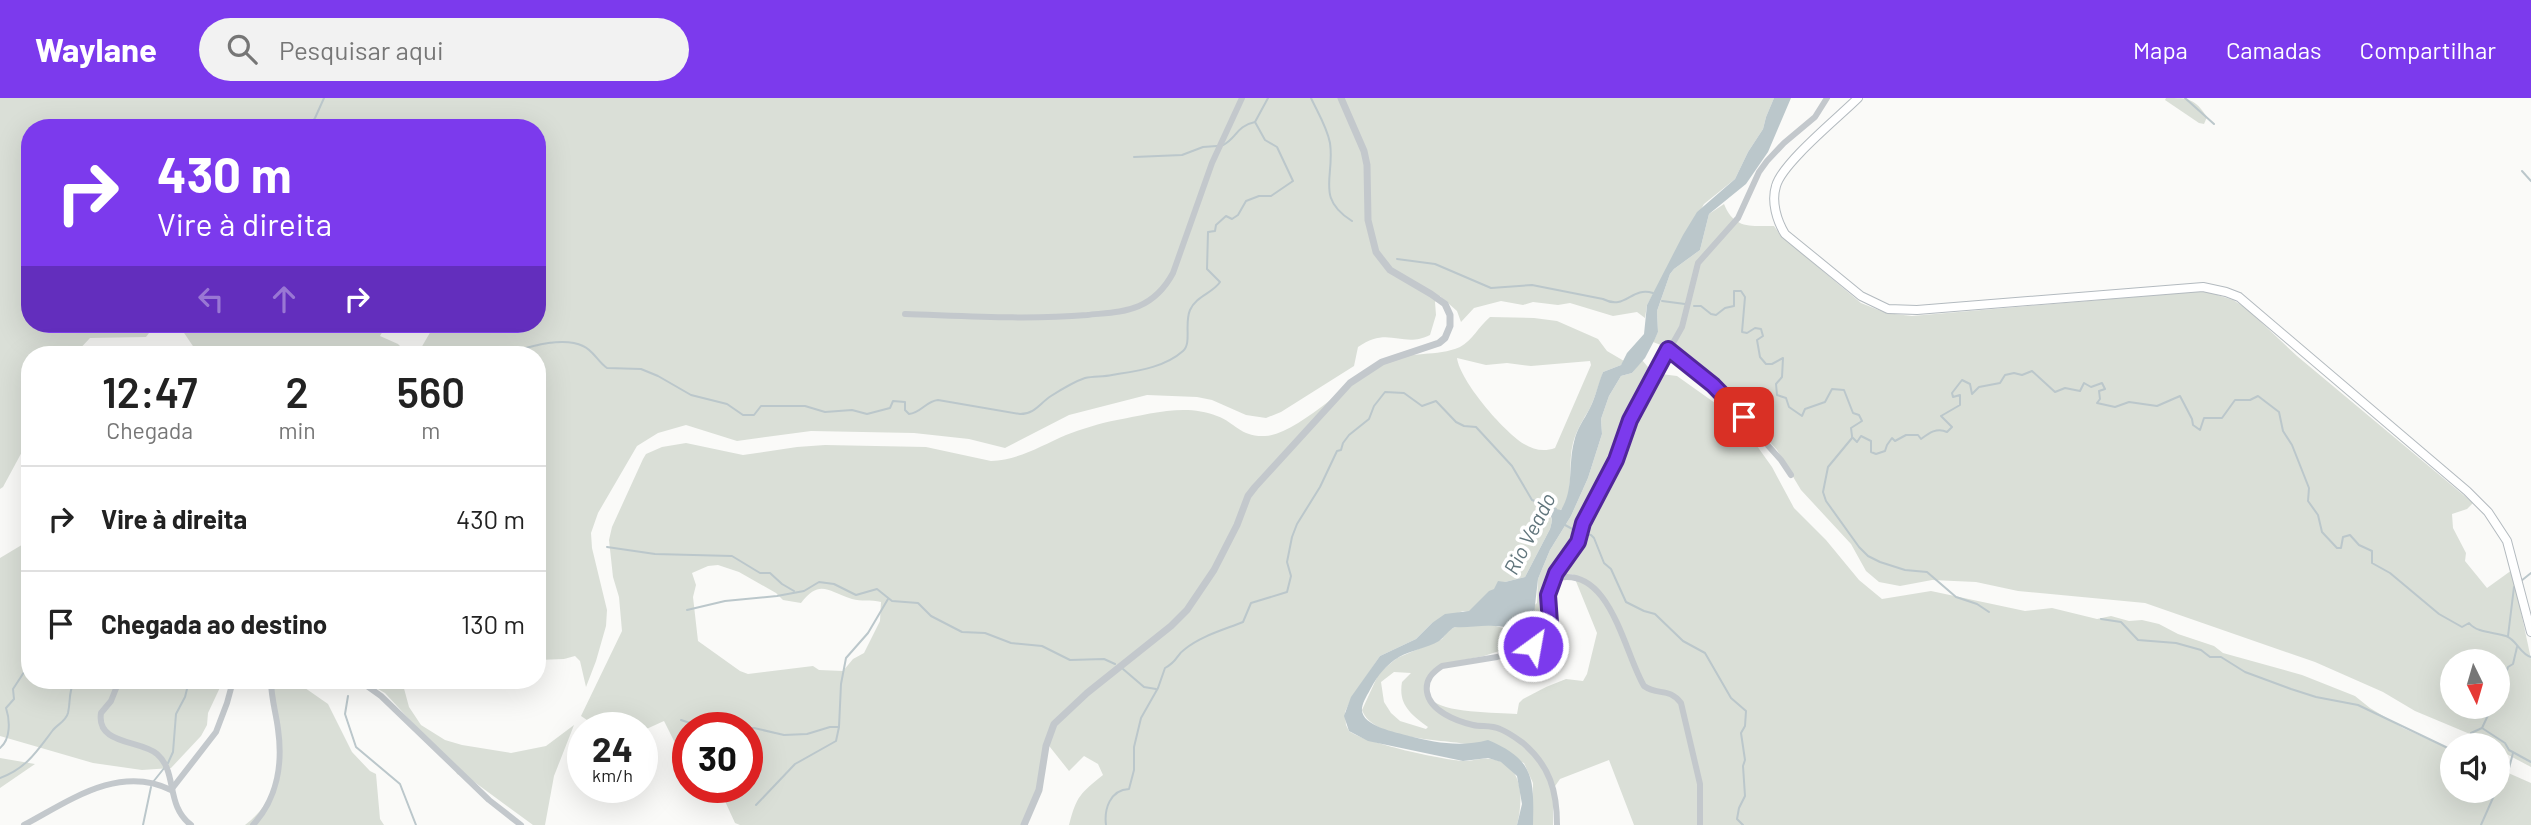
<!DOCTYPE html>
<html lang="pt">
<head>
<meta charset="utf-8">
<style>
  body { margin:0; font-family:Barlow,sans-serif; background:#f2f2f2; color:#222; height:100vh; display:flex; flex-direction:column; font-size:26px; white-space:nowrap }
  * { box-sizing:border-box; margin:0 }
  p { font-size:23px; color:#767676 }
  .icon { flex:none; width:38px; height:38px; fill:none; stroke:currentColor; stroke-width:2; stroke-linecap:round; stroke-linejoin:round }
  .map { position:relative; flex:1; overflow:hidden }
  .details { position:absolute; left:21px; top:248px; width:525px; height:343px; display:flex; flex-direction:column; background:#fff; border-radius:28px; box-shadow:0 7px 28px #0002 }
  .details>* { flex:none }
  .guide { position:absolute; left:21px; top:21px; width:525px; height:214px; border-radius:28px; box-shadow:0 7px 28px #0002; background:#7c3aed; color:#fff; overflow:hidden }
  .needle { width:46px; rotate:175deg }
  .fabs { position:absolute; left:2440px; top:551px; display:grid; gap:14px }
  .fabs a { display:grid; place-items:center; width:70px; height:70px; border-radius:50%; background:#fff; box-shadow:0 7px 28px #0002; font-size:35px }
  .speed { position:absolute; left:567px; top:614px; display:flex; gap:14px; font-size:35px; font-weight:700; text-align:center }
  .speed>* { display:grid; place-content:center; width:91px; height:91px; border-radius:50%; background:#fff; box-shadow:0 7px 28px #0002; line-height:1 }
  .speed small { font-size:18px; font-weight:400 }
  .speed .limit { border:10px solid #d22; background:#fff; color:#111 }
  .pin { position:absolute; display:grid; place-items:center; width:60px; height:60px; color:#fff; margin:-30px; border-radius:14px; box-shadow:0 4px 10px #0006 }
  .me { position:absolute; width:77px; margin:-38px; rotate:32deg; stroke-linejoin:round; filter:drop-shadow(0 0 5px #0008) }
  .turn { display:flex; align-items:center; gap:24px; height:147px; padding:0 21px; font-size:32px }
  .turn .icon { width:91px; height:91px; stroke-width:2.5 }
  .turn b { display:block; font-size:49px; line-height:60px }
  .lanes { display:flex; align-items:center; height:66px; padding:0 21px; background:#0003; justify-content:center; gap:35px; direction:ltr }
  .lanes .off { opacity:.35 }
  .eta { display:flex; justify-content:space-evenly; align-items:center; height:119px; text-align:center }
  .eta b { font-size:42px; font-weight:600; line-height:49px }
  ul { padding:0; list-style:none }
  li { display:flex; align-items:center; gap:21px; height:105px; padding:0 21px; border-top:2px solid #e0e0e0 }
  li div { flex:1 }
  li b { display:block; font-size:26px }
  li em { font-style:normal }
  header { display:flex; align-items:center; gap:42px; box-sizing:border-box; height:98px; padding:0 35px; background:#7c3aed; color:#fff }
  header strong { font-size:33px }
  nav { display:flex; gap:38px; margin-inline-start:auto; font-size:24px }
  .search { width:490px; height:63px; background:#f2f2f2; display:flex; align-items:center; gap:18px; box-sizing:border-box; padding:0 24px; border-radius:38px; color:#767676; font-size:26px }
  .map>svg:first-child { display:block }
</style>
</head>
<body>
<header>
<strong>Waylane</strong>
<div class="search"><svg class="icon" aria-label="search" viewBox="0 0 24 24"><circle cx="10" cy="10" r="6"/><path d="M15 15l6 6"/></svg>Pesquisar aqui</div>
<nav><a>Mapa</a><a>Camadas</a><a>Compartilhar</a></nav>
</header>
<div class="map">
<svg width="2531" height="727" viewBox="0 0 2531 727">
  <rect width="100%" height="100%" fill="#fafaf8"/>
  <g fill="#dadfd7" fill-rule="evenodd">
    <path d="M0 0H1774L1766 19 1763 31 1748 54 1735 81 1704 106 1647 207 1645 220 1637 214 1613 218 1570 205 1558 207 1533 204 1523 207 1501 203 1474 210 1461 224 1457 213 1440 198 1435 204 1436 217 1430 237C1402 251 1389 227 1358 249L1354 268 1281 314 1266 320 1246 317 1212 302 1197 299 1147 297 1069 317 1005 350 969 341 914 335 811 333 737 343 686 327 658 335 637 348 598 415 591 435 592 450 607 512 606 528 596 563 586 589 580 563 575 558 564 561 537 562V257H417L435 226H537V30H30V226H175L149 235 146 239 90 240 74 257H30V339L3 389 0 391Z"/>
    <path d="M2166 0C2189 0 2194 0 2207 19L2204 26 2199 25 2165 2Z"/>
    <path d="M1724 106C1734 131 1750 128 1774 128L1781 138 1861 205 1886 215 1912 218 2205 193 2233 202 2246 210 2297 258 2473 405 2467 411 2452 416 2453 430 2466 455 2465 463 2487 490 2512 472 2531 561V669L2497 651V648L2491 647 2470 636 2415 613 2383 594 2315 564 2145 505 2018 493 1976 484 1932 482 1900 488 1879 484 1866 473 1851 446 1801 392 1777 352 1709 275 1674 252 1653 244 1658 234 1657 213 1670 176 1674 171 1700 152 1709 116ZM2452 564H2497V609H2452Z"/>
    <path d="M1490 219 1534 220 1557 223 1598 241 1607 253 1624 263 1621 267 1603 274C1599 286 1595 299 1590 310 1583 322 1577 331 1573 345 1568 364 1573 386 1566 405 1563 412 1557 414 1550 418L1552 423 1550 431 1525 479 1505 484 1469 514 1463 513 1432 525 1416 541 1380 558 1352 599 1345 614 1346 627 1349 633C1365 645 1443 662 1464 663 1474 663 1482 659 1491 661 1525 666 1523 703 1517 727H1069C1077 697 1080 696 1103 677L1098 666 1084 658 1069 673 1046 644 1041 682 1024 727H740L735 725 719 690H747V630H688V659L679 653 664 623 642 633V630H599L581 618 622 533 619 499 613 479 609 442 612 429 643 361 646 356 662 349 686 345 743 357 797 349 825 347 926 349 991 363C1018 362 1041 348 1066 337 1082 331 1100 325 1117 322 1149 316 1186 305 1217 318 1236 325 1240 339 1265 338 1298 337 1353 278 1387 263 1410 253 1437 259 1460 249 1472 243 1479 228 1490 219ZM1457 260 1486 267 1507 265 1531 268 1590 263 1591 267 1555 350C1544 354 1534 352 1524 346 1503 333 1460 283 1457 260ZM718 467 739 474 776 495 783 502 801 505C820 481 827 493 852 501 861 504 871 501 881 504L880 523 864 555 853 561 843 573 819 572 813 568 748 576 740 573 698 543 693 499 696 487 692 475 708 468Z"/>
    <polygon points="178,226 387,226 380,238 398,246 404,252 403,257 199,257"/>
    <path d="M1642 262 1653 275 1677 278 1715 305 1735 329 1757 348 1772 369 1794 410 1826 442 1859 482 1882 501 1931 493 2025 513 2052 510 2097 521 2111 518 2129 523 2142 522 2159 526 2178 536 2214 548 2223 555 2302 577 2355 598 2370 610 2403 630 2452 652V693H2497V670L2531 685V727H1634L1609 662 1560 681 1553 691V727H1533V685L1524 665C1507 659 1490 650 1472 647 1445 641 1373 643 1362 612L1379 575 1397 560 1442 541 1449 532 1455 529 1492 527 1507 531 1537 505 1538 481 1550 452 1571 418 1588 380 1602 336 1601 321 1609 298 1621 278 1632 275ZM1567 476H1573L1597 535 1587 576 1583 583 1566 581 1546 589 1523 601 1519 605 1517 616C1497 614 1442 616 1430 600 1428 597 1428 592 1427 589L1436 571 1448 565 1484 558 1536 541C1562 522 1534 487 1567 476ZM1394 574 1411 575 1402 584C1398 607 1411 616 1428 629L1426 631 1400 623 1391 615 1384 604 1381 584Z"/>
    <polygon points="30,438 30,583 223,583 208,615 207,627 201,638 171,670 142,672 93,665 0,638 0,460 25,445"/>
    <path d="M270 583H295L328 606 352 654 370 673 376 676 380 721 384 727H245C294 690 277 635 270 583Z"/>
    <polygon points="364,583 402,583 409,609 421,627 445,642 462,647 511,655 546,648 574,627 554,678 545,727 533,727 473,683 457,676 455,671 385,595"/>
    <polygon points="0,660 35,666 0,690"/>
  </g>
  <path fill="#bbc7cb" d="M1774 0H1791L1768 54 1746 86 1709 116 1700 152 1674 171 1670 176 1657 213 1658 234 1654 243 1645 260 1632 275 1621 278 1609 298 1601 321 1602 336 1588 380 1571 418 1550 452 1538 481 1534 516C1517 533 1515 529 1494 528 1481 527 1468 530 1455 529 1448 532 1445 539 1439 543 1427 550 1412 552 1399 559 1386 567 1378 577 1371 590 1368 596 1363 603 1362 610 1360 628 1396 634 1409 638 1435 645 1462 649 1488 642 1535 662 1534 681 1533 727H1517L1522 706 1517 678 1501 664 1488 660 1463 663 1368 643 1349 633 1344 618 1351 599 1380 558 1416 541 1432 525 1445 516 1469 513 1489 493 1494 491 1498 483 1505 484 1525 479 1550 431 1552 423 1550 413 1556 411 1561 412C1574 392 1568 367 1574 344 1577 330 1584 322 1590 310 1596 298 1598 286 1603 274L1621 267 1627 255 1644 236 1647 207 1683 137 1697 114 1735 81 1748 54 1763 31 1766 19Z"/>
  <g fill="none" stroke-linecap="round" stroke-linejoin="round">
    <g stroke="#bbc7cb" stroke-width="2">
      <path d="M1311 0C1318 15 1327 29 1330 45 1335 79 1315 100 1352 123"/>
      <polyline points="2185,0 2214,26"/>
      <polyline points="307,30 315,20 324,0"/>
      <path d="M1223 47C1237 40 1236 28 1255 24L1268 0"/>
      <polyline points="1134,59 1182,57 1203,49 1217,48"/>
      <polyline points="2522,73 2531,83"/>
      <path d="M1397 161 1435 166 1491 190 1532 187 1603 201C1626 213 1631 188 1653 195"/>
      <polyline points="1662,203 1685,206"/>
      <polyline points="1694,208 1701,208 1711,216 1716,217 1725,210 1734,208 1734,193 1741,193 1745,199 1742,234 1747,235 1755,230 1761,231 1763,238 1757,242 1760,259 1766,266 1772,266 1783,260 1782,279 1776,286 1777,297 1786,300 1789,309 1802,318 1805,311 1825,304 1832,291 1844,292 1853,315 1859,317 1862,323 1851,330 1852,338"/>
      <path d="M501 257C523 251 561 237 583 248 593 252 598 264 607 270L641 271 658 278 691 297 727 306 743 317H754L761 308H805L825 314 852 312 867 316 890 310 893 303 905 304V312L909 316C921 315 926 303 938 302L1020 316C1035 316 1040 305 1051 298 1062 291 1073 284 1085 280 1094 278 1103 279 1112 277 1136 273 1164 270 1183 253 1192 245 1184 226 1190 212 1196 198 1213 195 1220 184L1207 171 1208 134 1215 133 1216 127 1226 118 1232 121 1238 117 1246 103 1259 98H1271L1293 83 1277 49 1265 42 1255 24"/>
      <path d="M1852 339 1857 344 1861 338 1871 343V354L1876 356 1885 353 1887 347 1892 340 1895 343 1906 337H1918L1921 341C1929 335 1937 329 1947 334L1952 329 1941 318 1960 307V297L1953 299 1952 295 1962 282 1970 286 1972 296 1979 289 2000 285 2005 277 2014 275 2022 277 2032 273 2055 294 2065 290 2080 293 2084 285 2091 289 2102 285 2105 291 2099 293 2100 301 2097 305 2115 309 2129 304 2157 308 2180 298 2192 321 2193 327 2200 332 2204 320H2222L2235 302H2250L2258 298 2279 314 2283 333 2292 347 2309 390 2308 403 2318 417 2322 434 2337 450H2341L2343 439 2350 437 2359 447 2372 453V465L2390 475 2439 516 2462 529 2469 525C2477 535 2494 534 2506 538 2517 542 2520 556 2531 559"/>
      <polyline points="1852,340 1828,369 1823,394 1826,403 1859,449 1868,458 1880,464 1905,472 1927,474 1956,499 1977,506 1989,514"/>
      <polyline points="1565,427 1576,433"/>
      <polyline points="1582,436 1591,437 1594,440 1604,465 1611,471 1626,504 1644,513 1655,516 1683,543 1705,555 1731,600 1746,613 1745,628 1741,635 1745,662 1743,668 1745,698 1739,710 1737,721 1743,727"/>
      <polyline points="607,449 655,456 732,458 760,475 770,475 782,486 794,493"/>
      <polyline points="2521,483 2531,475"/>
      <polyline points="687,512 725,503 777,498 804,493 819,484 834,486 856,497 877,491 892,503 918,505 931,518 962,534 985,535 1011,545 1042,548 1070,562 1104,561 1115,566"/>
      <polyline points="2101,521 2121,524 2138,542 2176,545 2201,552 2210,559 2221,559 2245,574 2291,591 2316,599 2358,607 2452,652"/>
      <polyline points="2508,538 2514,489"/>
      <polyline points="1123,571 1144,589 1156,591"/>
      <polyline points="2497,597 2502,589 2508,569 2513,566 2517,549"/>
      <polyline points="348,598 345,616 356,649 400,686 416,727"/>
      <polyline points="681,622 705,630"/>
      <polyline points="727,630 754,630 784,637 807,636 830,629 838,629"/>
      <polyline points="2482,630 2505,645 2509,652 2531,664"/>
      <polyline points="2471,648 2471,635 2482,630 2490,613 2494,609"/>
      <path d="M0 650C11 641 10 622 6 610L14 601 13 591 30 565"/>
      <polyline points="168,665 173,654 176,616 185,599 189,583"/>
      <path d="M0 680C27 670 37 653 53 632 58 626 66 623 68 615 71 601 68 597 74 583"/>
      <polyline points="153,684 165,669"/>
      <polyline points="2497,691 2508,674 2513,655"/>
      <polyline points="756,707 795,666 836,643 839,629 841,586 846,560 868,535 888,501"/>
      <polyline points="143,727 151,689"/>
      <path d="M1106 727C1104 711 1110 692 1129 691L1134 672V649L1141 620 1158 590 1165 570C1179 562 1175 558 1185 551 1201 538 1223 532 1243 524L1251 505 1287 494 1291 478 1287 464 1292 439 1297 426 1320 389 1337 353 1341 352 1343 345 1349 337 1369 321 1374 308 1385 294 1404 295 1422 308 1436 303 1456 324 1464 328 1476 329 1512 368 1532 402 1556 411"/>
      <polyline points="2481,727 2496,693"/>
    </g>
    <defs>
      <path id="secondary" d="M1858 0C1839 19 1782 65 1776 88 1771 104 1777 123 1785 136L1861 198 1888 211 1917 212 2203 189 2226 194 2239 199 2467 393 2488 414 2507 443 2531 534"/>
    </defs>
    <use href="#secondary" stroke="#b3babf" stroke-width="10"/>
    <g stroke="#c3c8cc" stroke-width="6">
      <path d="M905 216C966 218 1026 222 1087 217 1105 215 1123 215 1139 208 1155 201 1165 190 1173 175L1212 65 1242 0"/>
      <polyline points="1668,251 1721,295 1781,362 1791,377"/>
      <path d="M1554 481C1610 464 1624 555 1644 588 1658 598 1669 589 1681 605L1700 686V727"/>
      <path d="M119 583 111 603 101 615C96 647 141 642 157 656 178 674 165 707 191 727"/>
      <polyline points="360,583 381,598 489,702 521,727"/>
      <path d="M24 727C69 703 119 666 171 692L216 634 227 605 233 583"/>
      <path d="M253 727C277 701 283 666 278 631 276 615 271 599 271 583"/>
      <path d="M1557 727C1557 693 1550 668 1523 645 1516 640 1508 634 1500 631 1491 627 1482 629 1473 627 1456 623 1430 613 1427 594 1425 581 1433 574 1442 568L1497 559 1539 546 1546 539 1550 525 1548 497 1550 487 1561 466 1578 444 1583 425 1616 362 1634 314 1682 229 1698 165 1738 120 1759 74 1767 63 1784 45 1815 19 1827 0"/>
    </g>
    <polyline stroke="#c3c8cc" stroke-width="7" points="1024,727 1039,692 1046,648 1054,626 1087,595 1171,528 1187,512 1214,472 1237,427 1248,398 1255,389 1350,285 1382,264 1439,245 1445,240 1450,228 1450,217 1445,206 1431,196 1390,172 1376,154 1368,122 1367,67 1364,53 1341,0"/>
    <use href="#secondary" stroke="#fff" stroke-width="8"/>
  </g>
  <g fill="none" stroke-linecap="round" stroke-linejoin="round">
    <defs>
      <polyline id="route" points="1533,548 1543,543 1548,535 1550,525 1548,497 1556,475 1578,444 1583,425 1616,362 1630,322 1668,251 1713,287 1744,319"/>
    </defs>
    <use href="#route" stroke="#51269a" stroke-width="18"/>
    <use href="#route" stroke="#7c3aed" stroke-width="12"/>
  </g>
  <g text-anchor="middle" stroke-width="7" stroke-linejoin="round" paint-order="stroke">
    <g font-size="21" font-style="italic" fill="#60757c" stroke="#fff">
      <text transform="translate(1530 436) rotate(-63)" y="7">Rio Veado</text>
    </g>
  </g>
</svg>
<div class="fabs">
<a><svg class="needle" viewBox="-14 -14 28 28"><path d="M0-13l5 13h-10z" fill="#e53935"/><path d="M0 13l5-13h-10z" fill="#767676"/></svg></a>
<a><svg class="icon" aria-label="sound" viewBox="0 0 24 24"><path d="M4 9h4l5-4v14l-5-4H4zM17 9q2 3 0 6"/></svg></a>
</div>
<div class="speed"><div>24<small>km/h</small></div><div class="limit">30</div></div>
<div class="pin" style="left:1744px;top:319px;background:#d93025"><svg class="icon" aria-label="arrive" viewBox="0 0 24 24"><path d="M6 21V4h12l-3 4 3 4H6"/></svg></div>
<svg class="me" style="left:1533px;top:548px" viewBox="-20 -20 40 40"><circle r="17" fill="#7c3aed" stroke="#fff" stroke-width="3"/><path d="M0-11L8 9 0 5-8 9z" fill="#fff"/></svg>
<div class="guide">
<div class="turn"><svg class="icon" aria-label="right" viewBox="0 0 24 24"><path d="M7 20v-9h11M14 6l5 5-5 5"/></svg><div><b>430 m</b>Vire à direita</div></div>
<div class="lanes"><svg class="icon off" aria-label="left" viewBox="0 0 24 24"><path d="M17 20v-9H6M10 6l-5 5 5 5"/></svg><svg class="icon off" aria-label="ahead" viewBox="0 0 24 24"><path d="M12 20V5M6 11l6-6 6 6"/></svg><svg class="icon" aria-label="right" viewBox="0 0 24 24"><path d="M7 20v-9h11M14 6l5 5-5 5"/></svg></div>
</div>
<section class="details">
<div class="eta">
<div><b>12:47</b><p>Chegada</p></div>
<div><b>2</b><p>min</p></div>
<div><b>560</b><p>m</p></div>
</div>
<ul>
<li><svg class="icon" aria-label="right" viewBox="0 0 24 24"><path d="M7 20v-9h11M14 6l5 5-5 5"/></svg><div><b>Vire à direita</b></div><em>430 m</em></li>
<li><svg class="icon" aria-label="arrive" viewBox="0 0 24 24"><path d="M6 21V4h12l-3 4 3 4H6"/></svg><div><b>Chegada ao destino</b></div><em>130 m</em></li>
</ul>
</section>
</div>
</body>
</html>
